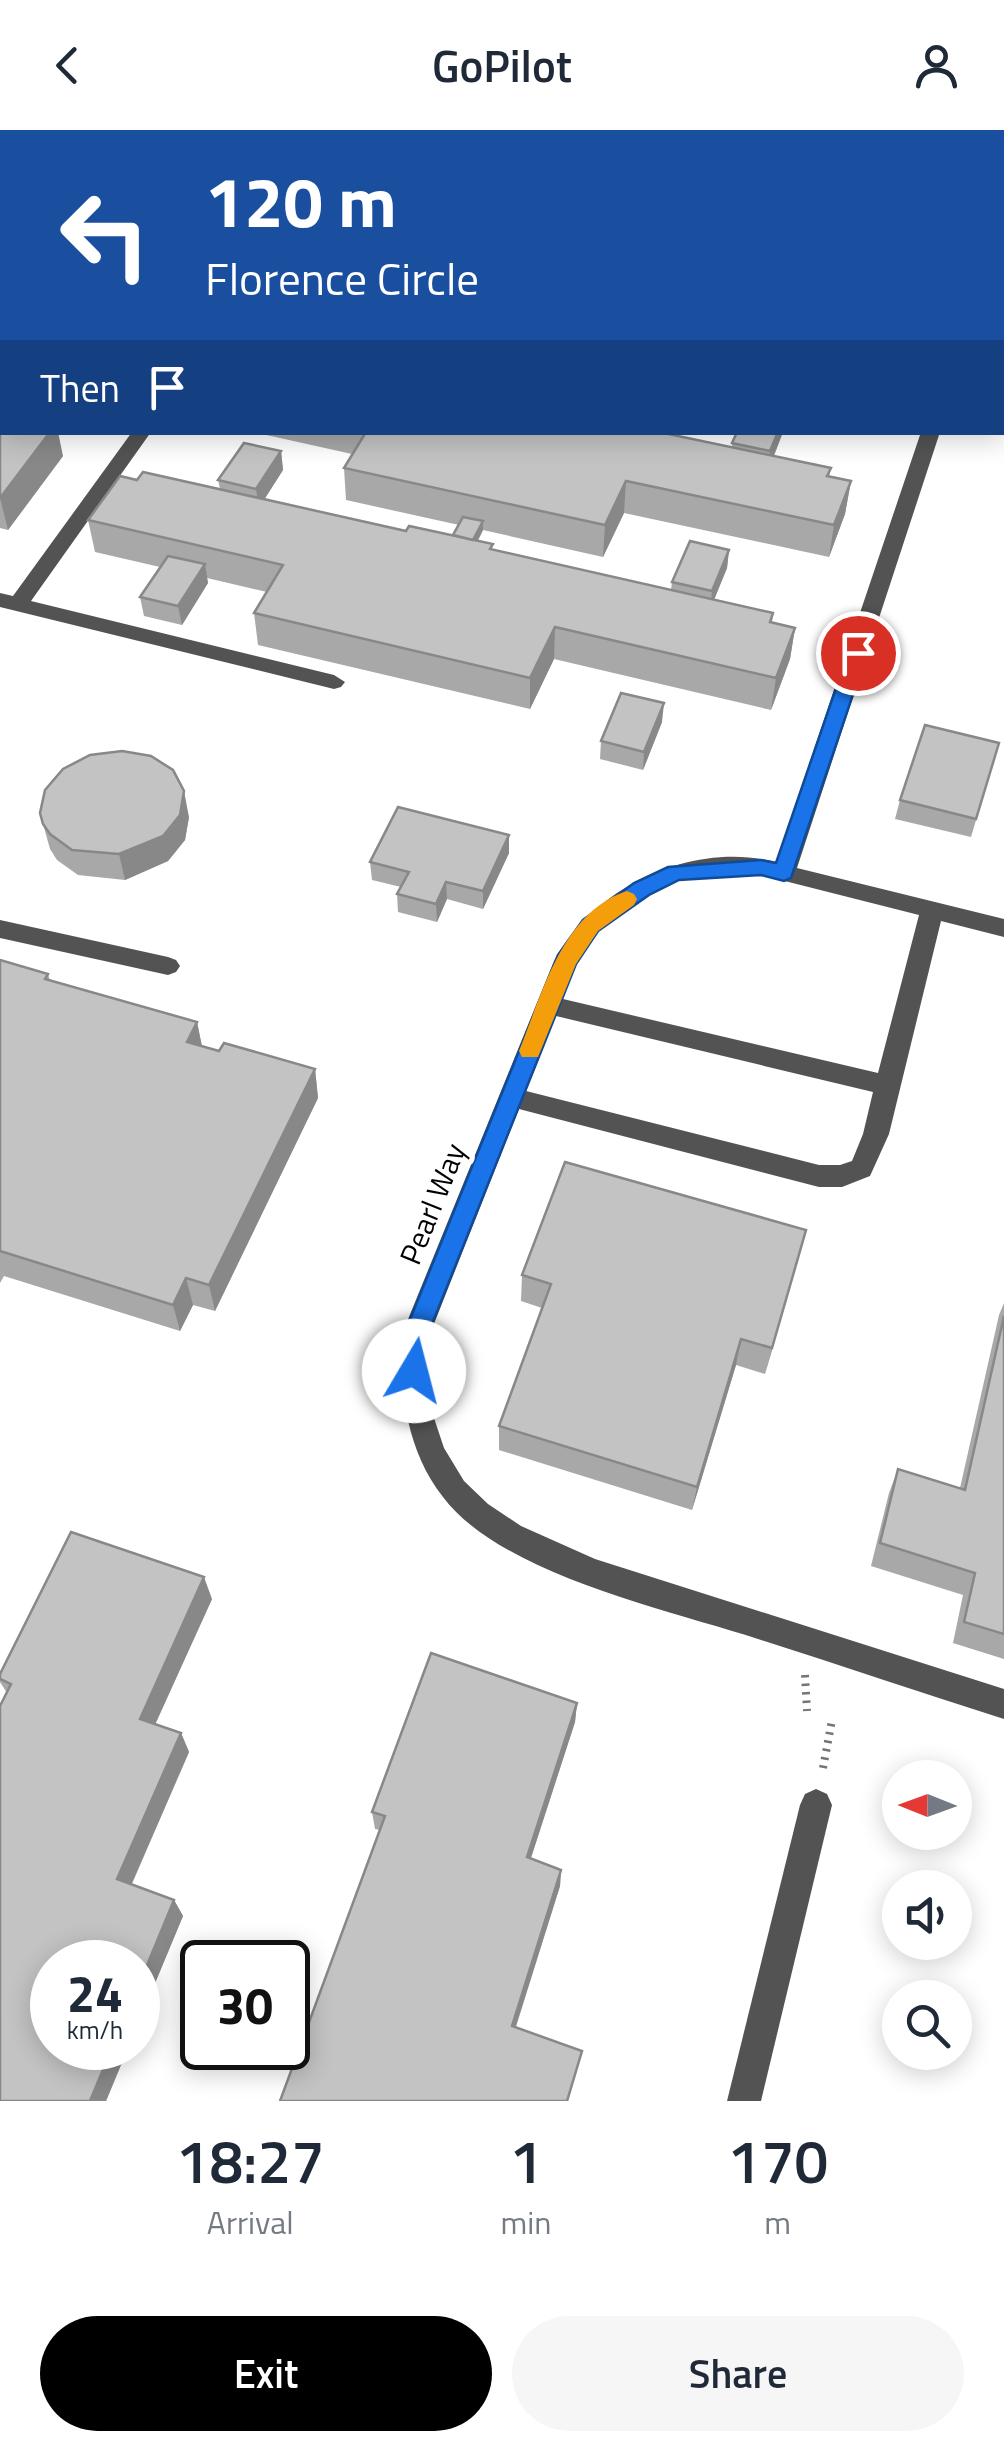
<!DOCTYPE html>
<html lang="en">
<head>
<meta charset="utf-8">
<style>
  body { margin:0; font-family:"Titillium Web",sans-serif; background:#f6f6f7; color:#1f2937; height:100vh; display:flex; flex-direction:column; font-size:38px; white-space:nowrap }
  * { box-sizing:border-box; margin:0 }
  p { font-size:32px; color:#747a83 }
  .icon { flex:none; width:55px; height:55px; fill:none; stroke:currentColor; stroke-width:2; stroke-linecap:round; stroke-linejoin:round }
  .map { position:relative; height:1971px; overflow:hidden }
  .side { display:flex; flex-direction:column; background:#fff; flex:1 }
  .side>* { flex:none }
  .hud { position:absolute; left:0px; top:0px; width:1005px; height:305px; box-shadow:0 5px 25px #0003; background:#1a4fa0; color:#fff; overflow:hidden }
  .needle { width:65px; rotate:271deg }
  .fabs { position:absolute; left:882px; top:1630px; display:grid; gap:20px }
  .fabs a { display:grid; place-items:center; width:90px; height:90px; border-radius:50%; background:#fff; box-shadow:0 5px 25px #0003; font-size:50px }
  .speed { position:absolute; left:30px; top:1810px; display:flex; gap:20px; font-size:50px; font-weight:700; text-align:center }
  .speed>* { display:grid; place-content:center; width:130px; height:130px; border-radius:50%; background:#fff; box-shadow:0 5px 25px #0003; line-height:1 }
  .speed small { font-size:25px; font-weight:400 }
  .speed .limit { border:5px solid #111; border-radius:15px; background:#fff; color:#111 }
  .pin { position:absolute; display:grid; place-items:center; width:85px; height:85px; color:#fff; margin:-42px; border:5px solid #fff; border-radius:50%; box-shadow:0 2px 10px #0007 }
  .me { position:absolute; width:110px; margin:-55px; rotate:8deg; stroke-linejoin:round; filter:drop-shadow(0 0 8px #0008) }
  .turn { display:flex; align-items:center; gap:35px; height:210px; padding:0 40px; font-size:45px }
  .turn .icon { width:130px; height:130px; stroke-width:2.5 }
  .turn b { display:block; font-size:70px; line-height:85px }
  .then { display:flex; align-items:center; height:95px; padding:0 40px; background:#0003; gap:20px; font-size:38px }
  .eta { display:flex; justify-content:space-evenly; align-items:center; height:170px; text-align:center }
  .eta b { font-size:60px; font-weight:600; line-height:70px }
  .button { display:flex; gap:20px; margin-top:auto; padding:20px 40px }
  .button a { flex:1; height:115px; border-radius:60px; background:#000; color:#fff; font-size:40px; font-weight:600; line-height:115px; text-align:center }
  .button a+a { background:#f6f6f7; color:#1f2937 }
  header { display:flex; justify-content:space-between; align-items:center; height:130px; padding:0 40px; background:#fff; font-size:45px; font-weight:600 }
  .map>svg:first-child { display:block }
</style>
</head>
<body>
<header><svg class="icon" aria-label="back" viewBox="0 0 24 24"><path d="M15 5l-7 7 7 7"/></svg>GoPilot<svg class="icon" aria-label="person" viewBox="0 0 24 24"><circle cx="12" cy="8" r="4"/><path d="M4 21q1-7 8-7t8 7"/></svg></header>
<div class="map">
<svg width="1004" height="1971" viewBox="0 0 1004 1971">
  <rect width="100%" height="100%" fill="#fff"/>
  <polygon fill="#dadada" points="431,0 1004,0 1004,104 1002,2"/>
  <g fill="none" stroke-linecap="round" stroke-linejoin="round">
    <g stroke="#757575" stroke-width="8" stroke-dasharray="2.5 6" stroke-linecap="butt">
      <polyline points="805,1545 807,1581"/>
      <polyline points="823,1638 832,1590"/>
    </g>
    <g fill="#535353" fill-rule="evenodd">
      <polygon points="282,0 310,0 311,2 284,2"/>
      <polygon points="2,22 2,32 0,33 0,23"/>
      <polygon points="132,302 151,302 31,471 334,545 345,552 341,557 334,559 0,477 0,463 13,466"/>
      <path d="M921 302H940L797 738 1004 789V807L941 791 889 1004 870 1046 842 1057H819L519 979 428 1209 434 1288 444 1318 464 1351 488 1374 521 1396 595 1429 1004 1559V1589C922 1563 840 1535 758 1509 668 1480 501 1444 443 1367 407 1321 401 1265 400 1209L554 831C595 756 692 711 776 732ZM761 745 919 785 878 943 563 869 576 834 599 801 650 765 680 750ZM556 886 873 962 863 1004 852 1031 840 1035H819L526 961Z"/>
      <polygon points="0,790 168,827 176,830 180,836 176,842 168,845 0,808"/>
      <polygon points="816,1659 827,1664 832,1675 761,1971 727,1971 800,1675 805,1664"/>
    </g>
  </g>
  <g fill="#a8a8a8">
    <polygon points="0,162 2,163 2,248 0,248"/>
    <polygon points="0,282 63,326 8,400 0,398"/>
    <polygon points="253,302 659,302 731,318 737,302 783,302 774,326 831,338 829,347 851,351 845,384 829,427 624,383 603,427 483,400 478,411 493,420 671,460 672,452 729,420 727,438 714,469 773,483 772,493 795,498 790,529 771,580 554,529 530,579 258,515 254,483 267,462 207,448 208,453 182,495 144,486 140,467 160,437 95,422 88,390 137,350 220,359 218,350 281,321 283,340 264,369 406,401 453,406 459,395 346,370 344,338 352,324"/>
    <polygon points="662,592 643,640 600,629 601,611"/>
    <polygon points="999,613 971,707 895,689 900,670"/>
    <polygon points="40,683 189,687 185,710 168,731 125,750 78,745 57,730 50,719"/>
    <polygon points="509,723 483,779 447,769 437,792 398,782 397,764 401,757 372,750 370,732"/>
    <polygon points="0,830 48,844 50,851 197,892 202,916 219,921 315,939 318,968 215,1181 193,1175 180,1201 4,1146 0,1153"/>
    <polygon points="799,1127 765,1244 736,1235 692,1380 499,1320 499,1296 542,1178 521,1171 522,1145"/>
    <polygon points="1004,1173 1004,1529 953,1513 963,1465 871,1436 889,1363 898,1339 960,1358 999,1185"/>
    <polygon points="212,1469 155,1594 181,1603 189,1622 132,1754 174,1770 183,1786 138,1894 138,1832 52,1918 128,1918 106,1971 0,1971 7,1563 0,1552 0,1544"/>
    <polygon points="577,1573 575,1592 531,1728 561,1740 560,1756 516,1897 582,1921 568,1971 280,1971 380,1700 375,1699 372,1682"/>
  </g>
  <g fill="#888">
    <polygon points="50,302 58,302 63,326 8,400 0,368"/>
    <polygon points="778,302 783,302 768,340 770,321"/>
    <polygon points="281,321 283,340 259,378 256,359"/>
    <polygon points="626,351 624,383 603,427 605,395"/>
    <polygon points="851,351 845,384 829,427 834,395"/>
    <polygon points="483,391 483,400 462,439 462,430"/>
    <polygon points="729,420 727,438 710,480 712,461"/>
    <polygon points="205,434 208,453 182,495 178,476"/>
    <polygon points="555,497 554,529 530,579 530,548"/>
    <polygon points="795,498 790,529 771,580 776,548"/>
    <polygon points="664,573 662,592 643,640 644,622"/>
    <polygon points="184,661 189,687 185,710 168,731 125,750 119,724"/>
    <polygon points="509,705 509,723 483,779 483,761"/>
    <polygon points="446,752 447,769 437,792 436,774"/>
    <polygon points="197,892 203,922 187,912"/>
    <polygon points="315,939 318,968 215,1181 209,1155"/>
    <polygon points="806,1100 799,1127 765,1244 772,1218"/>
    <polygon points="186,1148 193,1175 180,1201 173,1175"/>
    <polygon points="741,1209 736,1235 692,1380 697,1357"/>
    <polygon points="204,1447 212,1469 149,1608 140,1589"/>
    <polygon points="577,1573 575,1592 526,1743 527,1727"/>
    <polygon points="181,1603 189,1622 127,1764 117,1749"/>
    <polygon points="561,1740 560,1756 512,1908 512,1896"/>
    <polygon points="174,1770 183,1786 138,1894 138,1857"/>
    <polygon points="112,1918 128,1918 106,1971 90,1971"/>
  </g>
  <g fill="#c3c3c3" stroke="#888" stroke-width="2.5">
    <polygon points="0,162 2,163 2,223 0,223"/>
    <polygon points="0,282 2,283 2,302 50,302 0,368"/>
    <polygon points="366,302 659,302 831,338 827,346 851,351 834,395 626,351 605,395 344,338"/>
    <polygon points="737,302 778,302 770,321 732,313"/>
    <polygon points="244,313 281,321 256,359 218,350"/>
    <polygon points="143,342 406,401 409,396 493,414 490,419 773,483 770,492 795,498 776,548 555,497 530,548 254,483 283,435 88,390 120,346 137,350"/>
    <polygon points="463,387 483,391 473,410 453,405"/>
    <polygon points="690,411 729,420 712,461 672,452"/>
    <polygon points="168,426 205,434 178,476 140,467"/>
    <polygon points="621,563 664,573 644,622 601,611"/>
    <polygon points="925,595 999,613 976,689 900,670"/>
    <polygon points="122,621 151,626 173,640 184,661 180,685 163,706 119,724 72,720 50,704 43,694 40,683 45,660 63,639 90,625"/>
    <polygon points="398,677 509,705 483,761 446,752 436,774 397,764 409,742 370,732"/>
    <polygon points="0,830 48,844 45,849 197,892 187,912 219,921 224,913 315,939 209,1155 186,1148 173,1175 0,1121"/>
    <polygon points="565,1032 806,1100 772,1218 741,1209 697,1357 499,1296 551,1154 522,1145"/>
    <polygon points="1004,1186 1004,1504 964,1492 975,1443 880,1413 898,1339 965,1360"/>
    <polygon points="71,1402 204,1447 140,1589 181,1603 117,1749 174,1770 138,1857 138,1832 52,1832 52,1918 112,1918 90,1971 0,1971 0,1576 11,1554 0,1549 0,1544"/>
    <polygon points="431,1523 577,1573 527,1727 561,1740 512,1896 582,1921 567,1971 280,1971 385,1686 372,1682"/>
  </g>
  <polygon fill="#1a73e8" stroke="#114b97" stroke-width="2.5" points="858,516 867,523 791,748 784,751 761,745 679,750 649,765 598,801 576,834 426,1209 423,1249 414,1252 405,1249 402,1209 558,825 583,790 634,753 668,737 761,730 776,733 848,523"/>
  <path fill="#f59e0b" d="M627 761 634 764 637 769 634 775 598 801 576 834 538 927H522L519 921C542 865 562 782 627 761Z"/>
  <g text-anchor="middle" stroke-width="10" stroke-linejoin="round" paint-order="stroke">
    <g font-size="30" fill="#000" stroke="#fff">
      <text transform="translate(433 1074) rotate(-68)" y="10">Pearl Way</text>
    </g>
  </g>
</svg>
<div class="fabs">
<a><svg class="needle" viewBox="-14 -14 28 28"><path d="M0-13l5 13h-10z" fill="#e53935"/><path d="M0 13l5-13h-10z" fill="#747a83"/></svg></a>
<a><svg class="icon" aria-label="sound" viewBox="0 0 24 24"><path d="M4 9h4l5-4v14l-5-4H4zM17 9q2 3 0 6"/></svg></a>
<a><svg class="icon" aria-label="search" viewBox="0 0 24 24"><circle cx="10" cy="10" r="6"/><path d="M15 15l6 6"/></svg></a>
</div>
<div class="speed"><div>24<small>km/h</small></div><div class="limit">30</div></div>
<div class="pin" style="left:858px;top:523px;background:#d93025"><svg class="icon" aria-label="arrive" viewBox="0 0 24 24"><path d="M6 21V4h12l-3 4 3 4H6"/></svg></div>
<svg class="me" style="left:414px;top:1241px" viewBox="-20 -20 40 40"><circle r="19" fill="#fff"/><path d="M0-13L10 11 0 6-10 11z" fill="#1a73e8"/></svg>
<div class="hud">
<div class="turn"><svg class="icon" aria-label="left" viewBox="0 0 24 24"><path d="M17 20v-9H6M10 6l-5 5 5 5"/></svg><div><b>120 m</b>Florence Circle</div></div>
<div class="then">Then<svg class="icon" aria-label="arrive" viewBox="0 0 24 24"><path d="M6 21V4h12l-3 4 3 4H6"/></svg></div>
</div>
</div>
<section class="side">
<div class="eta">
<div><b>18:27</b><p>Arrival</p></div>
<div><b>1</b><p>min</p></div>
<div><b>170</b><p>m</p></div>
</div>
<div class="button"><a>Exit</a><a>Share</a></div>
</section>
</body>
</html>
